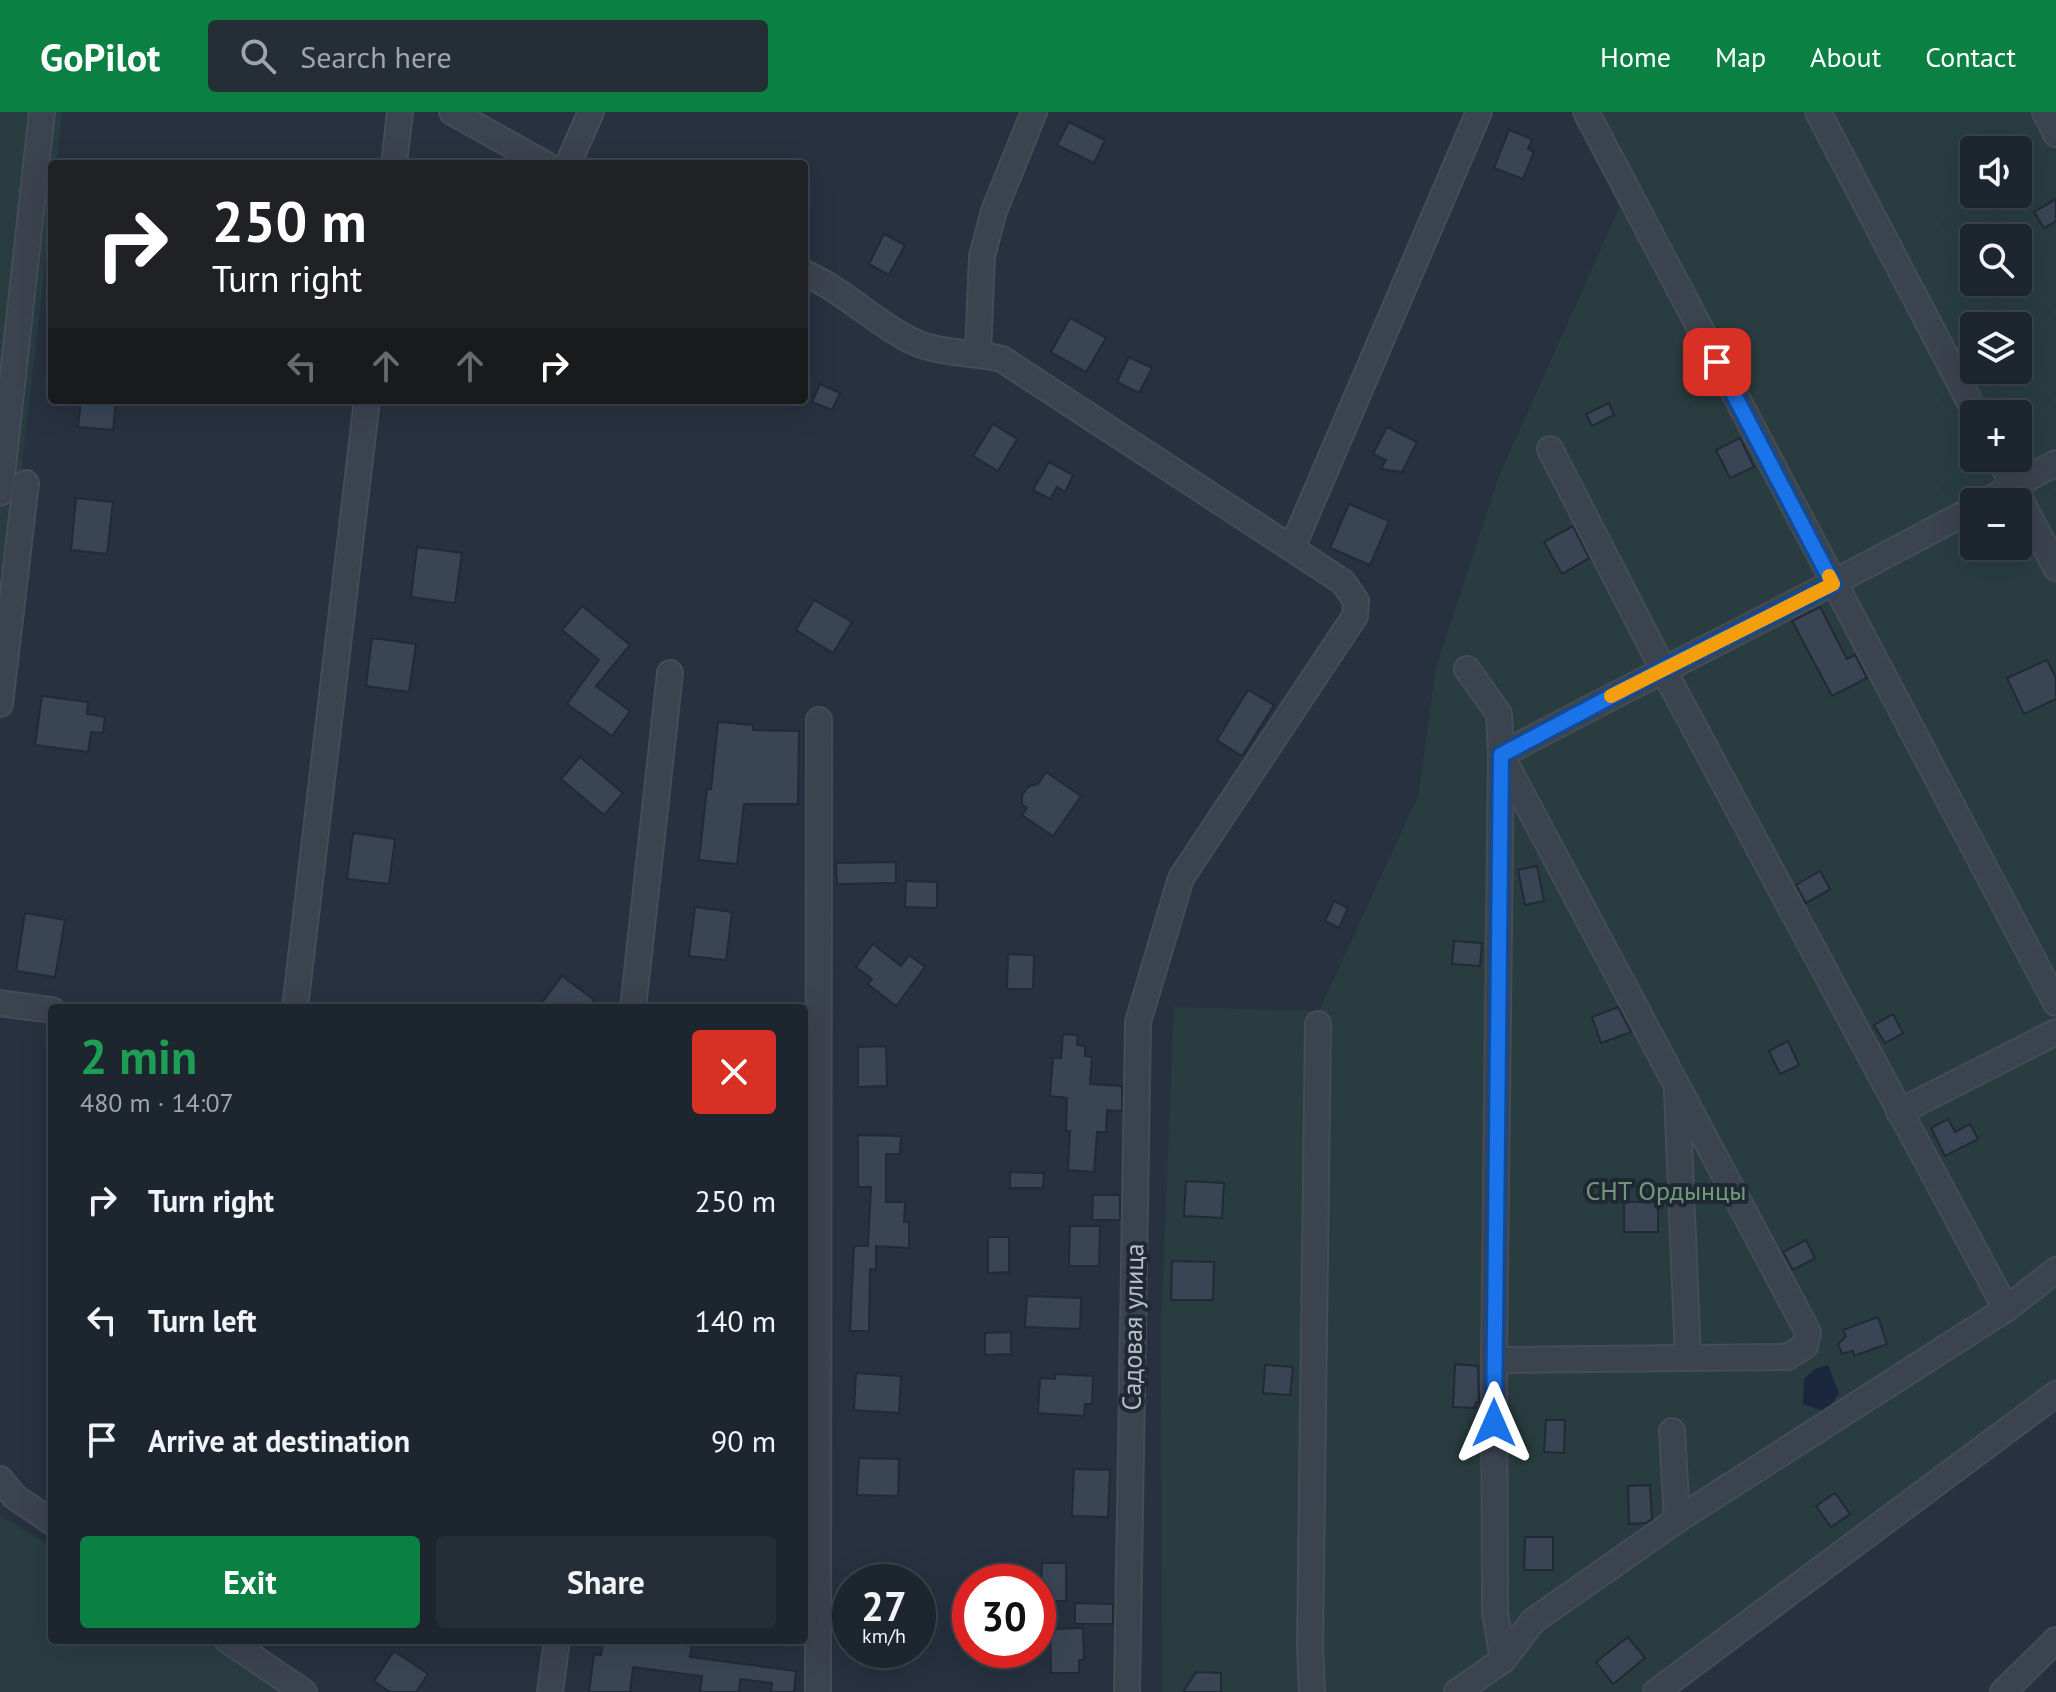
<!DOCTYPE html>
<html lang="en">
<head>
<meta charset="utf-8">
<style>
  body { margin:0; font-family:"PT Sans",sans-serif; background:#252d37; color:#f1f3f6; height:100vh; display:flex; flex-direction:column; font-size:30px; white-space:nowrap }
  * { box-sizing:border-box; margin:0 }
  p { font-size:26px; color:#a0a5aa }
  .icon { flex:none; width:44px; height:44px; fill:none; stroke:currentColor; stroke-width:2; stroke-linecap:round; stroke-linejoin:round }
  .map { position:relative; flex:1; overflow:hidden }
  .panel { position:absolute; left:48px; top:892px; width:760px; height:640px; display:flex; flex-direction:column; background:#1d252f; border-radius:8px; box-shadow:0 8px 32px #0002,0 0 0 2px #3b424b }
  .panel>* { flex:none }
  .hud { position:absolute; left:48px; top:48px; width:760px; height:244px; border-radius:8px; box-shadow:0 8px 32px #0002,0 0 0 2px #3b424b; background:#202124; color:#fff; overflow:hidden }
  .tools { position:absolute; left:1960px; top:24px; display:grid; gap:16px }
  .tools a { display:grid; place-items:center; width:72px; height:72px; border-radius:8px; background:#1d252f; box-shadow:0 8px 32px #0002,0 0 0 2px #3b424b; font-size:40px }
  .speed { position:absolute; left:832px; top:1452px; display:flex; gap:16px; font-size:40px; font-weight:700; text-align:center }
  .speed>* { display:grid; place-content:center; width:104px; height:104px; border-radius:50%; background:#1d252f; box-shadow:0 8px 32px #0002,0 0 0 2px #3b424b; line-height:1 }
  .speed small { font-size:20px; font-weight:400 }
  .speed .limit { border:12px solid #d22; background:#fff; color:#111 }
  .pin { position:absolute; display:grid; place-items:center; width:68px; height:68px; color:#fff; margin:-34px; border-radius:16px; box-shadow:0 4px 12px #0006 }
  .me { position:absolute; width:88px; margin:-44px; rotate:0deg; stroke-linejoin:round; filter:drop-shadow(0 0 6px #0008) }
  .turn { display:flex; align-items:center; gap:28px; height:168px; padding:0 32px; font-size:36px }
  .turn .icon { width:104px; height:104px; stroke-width:2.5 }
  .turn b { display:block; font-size:56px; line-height:68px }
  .lanes { display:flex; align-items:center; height:76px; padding:0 32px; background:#0003; justify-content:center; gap:40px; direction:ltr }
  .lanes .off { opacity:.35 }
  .round { display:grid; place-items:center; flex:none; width:84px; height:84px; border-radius:8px; background:#252d37 }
  .overview { display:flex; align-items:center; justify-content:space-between; height:136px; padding:0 32px }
  h1 { font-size:48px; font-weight:700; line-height:60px; color:#1e9e55 }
  .cta { display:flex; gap:16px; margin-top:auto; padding:16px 32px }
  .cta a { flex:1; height:92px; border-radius:8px; background:#0b8043; color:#fff; font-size:32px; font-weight:700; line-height:92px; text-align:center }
  .cta a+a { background:#252d37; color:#f1f3f6 }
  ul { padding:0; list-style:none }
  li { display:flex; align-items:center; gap:24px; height:120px; padding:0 32px }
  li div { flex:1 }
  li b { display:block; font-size:30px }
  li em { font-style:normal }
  header { display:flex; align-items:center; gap:48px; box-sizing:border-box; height:112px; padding:0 40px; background:#0b8043; color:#fff }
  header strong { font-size:38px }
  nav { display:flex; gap:44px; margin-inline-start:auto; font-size:28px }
  .search { width:560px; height:72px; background:#252d37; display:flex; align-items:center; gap:20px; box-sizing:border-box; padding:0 28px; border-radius:8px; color:#a0a5aa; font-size:30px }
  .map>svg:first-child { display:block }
</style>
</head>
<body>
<header>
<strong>GoPilot</strong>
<div class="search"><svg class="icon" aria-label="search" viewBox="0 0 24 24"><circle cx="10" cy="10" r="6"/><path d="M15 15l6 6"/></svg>Search here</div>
<nav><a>Home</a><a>Map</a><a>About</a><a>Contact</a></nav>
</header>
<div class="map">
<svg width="2056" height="1580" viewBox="0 0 2056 1580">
  <rect width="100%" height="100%" fill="#27313f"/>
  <g fill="#293d40" fill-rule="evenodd">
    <polygon points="0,0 62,0 57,52 52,52 52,94 0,541"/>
    <path d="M1578 0H2056V1273L1649 1580H1162L1161 1214 1174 895 1319 899 1418 684 1436 555 1499 364 1629 74ZM1974 38H2018V82H1974ZM1974 126H2018V170H1974ZM1974 214H2018V258H1974ZM1974 302H2018V346H1974ZM1974 390H2018V434H1974Z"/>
    <polygon points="0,1403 52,1435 52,1528 202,1528 286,1580 0,1580"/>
  </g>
  <polygon fill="#1a273d" points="1828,1253 1839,1281 1826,1300 1803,1292 1804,1267 1815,1257"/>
  <g fill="#394555" stroke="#222a36" stroke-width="2">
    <polygon points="1069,10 1105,28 1094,51 1057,33"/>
    <polygon points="1509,18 1532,27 1528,37 1534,40 1523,67 1494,56"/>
    <polygon points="2056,87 2056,109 2044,116 2034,100"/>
    <polygon points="884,122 905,133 889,163 869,152"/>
    <polygon points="1070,206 1106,226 1086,260 1051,240"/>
    <polygon points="1129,245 1152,256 1139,281 1117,270"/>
    <polygon points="820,272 840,281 832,298 812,290"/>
    <polygon points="81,288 116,288 113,318 78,315"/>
    <polygon points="1609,291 1614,303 1592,314 1586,302"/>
    <polygon points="993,312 1017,327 998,359 973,344"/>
    <polygon points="1387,315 1417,330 1402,360 1381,357 1386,348 1373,342"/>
    <polygon points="1740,326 1754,355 1730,366 1716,338"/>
    <polygon points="1049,350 1073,363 1065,380 1057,375 1050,387 1033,378"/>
    <polygon points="76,386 113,390 107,442 71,438"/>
    <polygon points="1349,392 1389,409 1370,453 1330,436"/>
    <polygon points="1573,414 1589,446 1562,462 1544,430"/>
    <polygon points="417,435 462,441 455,491 411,485"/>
    <polygon points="814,488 852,510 833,541 796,518"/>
    <polygon points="582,494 630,533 596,574 630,599 612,624 567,592 599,548 562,518"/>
    <polygon points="1820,495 1847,547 1855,543 1867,566 1832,584 1792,509"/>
    <polygon points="372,526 416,532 409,580 366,574"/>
    <polygon points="2047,548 2056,566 2056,587 2024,602 2007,566"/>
    <polygon points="1248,578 1274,593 1242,644 1217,628"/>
    <polygon points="42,584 88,590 87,602 105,605 103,621 91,620 88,640 35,633"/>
    <polygon points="718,610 753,613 753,618 799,619 798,692 744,692 737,752 699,748 707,677 711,677"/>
    <polygon points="580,645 623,681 604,703 561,667"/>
    <polygon points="1046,660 1081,684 1053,724 1022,703 1027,696 1022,692 1022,683 1029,674 1038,672"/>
    <polygon points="353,721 395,727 389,772 347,767"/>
    <polygon points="896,750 896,771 837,772 836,751"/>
    <polygon points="1537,754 1544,789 1525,793 1518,758"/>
    <polygon points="1820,759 1830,777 1806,791 1796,773"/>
    <polygon points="906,769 937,770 937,796 905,795"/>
    <polygon points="1334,789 1348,796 1339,816 1325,809"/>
    <polygon points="695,795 732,800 726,848 689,844"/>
    <polygon points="25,801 65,808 55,865 16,859"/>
    <polygon points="1454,829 1482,831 1480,854 1452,852"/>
    <polygon points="873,832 901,854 909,843 925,855 896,894 868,872 872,867 856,855"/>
    <polygon points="1008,842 1034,843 1033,877 1007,877"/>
    <polygon points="562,864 594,888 588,896 538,896"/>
    <polygon points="1618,895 1631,920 1601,931 1592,905"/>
    <polygon points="1893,902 1903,921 1885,931 1874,913"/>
    <polygon points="1063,922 1078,923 1077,933 1085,934 1085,944 1092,945 1090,972 1122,974 1122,999 1107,998 1106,1020 1097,1020 1094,1060 1068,1058 1070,1019 1066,1019 1067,986 1050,984 1053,946 1061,946"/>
    <polygon points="1788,929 1799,953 1780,962 1769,939"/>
    <polygon points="886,934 887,974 858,975 858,935"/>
    <polygon points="1948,1007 1955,1020 1970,1012 1978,1027 1945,1044 1931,1016"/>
    <polygon points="858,1023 901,1024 900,1042 886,1042 886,1090 905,1090 904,1110 909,1110 909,1136 876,1134 876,1157 870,1157 869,1219 850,1219 854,1134 868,1134 871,1075 858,1075"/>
    <polygon points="1010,1060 1044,1061 1043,1076 1010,1076"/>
    <polygon points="1186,1069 1224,1071 1222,1106 1184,1104"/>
    <polygon points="1093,1083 1120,1083 1120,1108 1092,1108"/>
    <rect x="1624" y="1090" width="34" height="30"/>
    <polygon points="1070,1114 1100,1114 1099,1154 1069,1154"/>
    <polygon points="988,1125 1009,1125 1009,1160 988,1161"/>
    <polygon points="1806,1128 1815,1146 1793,1158 1783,1140"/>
    <polygon points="1172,1149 1214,1150 1213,1188 1171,1188"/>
    <polygon points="1027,1184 1081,1186 1080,1217 1025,1215"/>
    <polygon points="1878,1205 1887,1232 1854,1244 1853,1239 1842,1242 1838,1232 1846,1224 1843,1218"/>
    <polygon points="1011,1220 1011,1242 985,1243 985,1221"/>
    <polygon points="1455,1252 1478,1254 1479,1290 1476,1290 1475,1296 1453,1295"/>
    <polygon points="1265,1253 1293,1255 1290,1283 1263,1281"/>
    <polygon points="856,1261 901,1264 899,1301 854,1298"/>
    <polygon points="1055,1262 1093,1264 1092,1292 1085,1292 1084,1304 1038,1301 1040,1266 1055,1267"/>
    <polygon points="1546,1308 1565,1308 1564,1341 1544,1340"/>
    <polygon points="859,1346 899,1347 898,1384 857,1383"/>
    <polygon points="1074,1357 1110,1358 1108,1405 1072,1404"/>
    <polygon points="1650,1373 1652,1407 1646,1411 1629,1412 1628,1374"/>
    <polygon points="1835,1381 1850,1402 1831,1415 1816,1394"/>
    <polygon points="1525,1425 1553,1425 1553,1458 1524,1458"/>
    <polygon points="1042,1451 1066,1451 1066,1489 1041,1489"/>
    <polygon points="1075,1491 1113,1492 1113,1512 1075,1512"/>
    <polygon points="1083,1516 1084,1548 1079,1548 1079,1561 1051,1561 1050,1517"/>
    <polygon points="1628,1525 1645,1546 1613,1572 1596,1550"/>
    <polygon points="603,1528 645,1528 692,1534 690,1545 796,1559 794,1580 771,1580 772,1571 740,1567 739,1580 700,1580 702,1564 633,1555 630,1580 589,1580 594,1542 601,1543"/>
    <polygon points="872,1538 899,1538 898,1554 871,1553"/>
    <polygon points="394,1539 428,1562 416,1580 390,1580 374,1569"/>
    <polygon points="1196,1560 1221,1561 1221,1580 1183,1580"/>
  </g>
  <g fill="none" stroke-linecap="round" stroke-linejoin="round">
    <defs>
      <g id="minor">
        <polyline points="452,0 545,52"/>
        <polyline points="1586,0 2056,891"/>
        <polyline points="1818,0 1976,302"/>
        <polyline points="2045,0 2056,22"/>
        <polyline points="394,52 400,0"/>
        <polyline points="568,52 591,0"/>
        <path d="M804 161C842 177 873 209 910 228 938 242 972 240 1002 247L1343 470 1356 489 1355 504 1181 766 1138 910 1127 1580"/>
        <polyline points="978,241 982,144 994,99 1034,0"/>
        <polyline points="1550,337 1663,557 2006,1197 2056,1158"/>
        <polyline points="1999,346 2056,456"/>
        <polyline points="0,381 42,0"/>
        <polyline points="1984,390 2056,351"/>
        <polyline points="1292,436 1479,0"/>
        <polyline points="1467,557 1499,602 1501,643 1494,1248 1495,1500 1503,1548"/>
        <polyline points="0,592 26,371"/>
        <polyline points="0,891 52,898"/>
        <polyline points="295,896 367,288"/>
        <polyline points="633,896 670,561"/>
        <polyline points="1677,981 1688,1246"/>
        <polyline points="1899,1000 2056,920"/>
        <path d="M1494 1248 1787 1245 1805 1234 1808 1220 1501 643C1658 559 1818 481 1974 396"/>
        <polyline points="1672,1319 1677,1408"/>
        <polyline points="0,1367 15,1385 52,1410"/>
        <polyline points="227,1528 304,1580"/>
        <polyline points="550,1580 557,1528"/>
        <polyline points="818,1580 819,608"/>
        <polyline points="1312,1580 1310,1533 1318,912"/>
        <polyline points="1457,1580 1503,1548 1533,1509 1677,1408 2006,1197"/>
        <polyline points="1656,1580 2056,1282"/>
        <polyline points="2003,1580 2056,1528"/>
      </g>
    </defs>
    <use href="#minor" stroke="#444c58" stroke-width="28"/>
    <use href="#minor" stroke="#3b434f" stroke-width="24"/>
  </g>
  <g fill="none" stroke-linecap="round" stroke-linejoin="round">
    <defs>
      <polyline id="route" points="1494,1311 1501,643 1663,557 1833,472 1717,250"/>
    </defs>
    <use href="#route" stroke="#114b97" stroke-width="20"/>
    <use href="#route" stroke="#1a73e8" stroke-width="14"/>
    <polyline stroke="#f59e0b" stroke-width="14" points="1611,584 1833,472 1829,464"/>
  </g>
  <g text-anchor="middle" stroke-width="8" stroke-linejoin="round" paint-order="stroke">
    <g font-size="26" fill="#70997a" stroke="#202834">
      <text x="1666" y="1088">СНТ Ордынцы</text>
    </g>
    <g font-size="26" fill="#b7bec9" stroke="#202834">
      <text transform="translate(1133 1215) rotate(-89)" y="9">Садовая улица</text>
    </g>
  </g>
</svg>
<div class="tools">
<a><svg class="icon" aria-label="sound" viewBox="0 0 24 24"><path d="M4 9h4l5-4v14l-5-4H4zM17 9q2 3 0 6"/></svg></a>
<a><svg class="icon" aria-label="search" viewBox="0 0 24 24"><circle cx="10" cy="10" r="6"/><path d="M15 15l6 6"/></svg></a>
<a><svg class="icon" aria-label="layers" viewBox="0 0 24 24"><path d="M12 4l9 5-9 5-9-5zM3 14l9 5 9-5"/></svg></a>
<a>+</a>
<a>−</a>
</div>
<div class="speed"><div>27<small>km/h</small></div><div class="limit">30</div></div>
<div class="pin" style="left:1717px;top:250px;background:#d93025"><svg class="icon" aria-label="arrive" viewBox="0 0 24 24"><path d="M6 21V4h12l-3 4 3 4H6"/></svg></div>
<svg class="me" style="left:1494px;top:1311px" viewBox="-20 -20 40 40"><path d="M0-17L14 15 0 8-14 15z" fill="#1a73e8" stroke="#fff" stroke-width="4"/></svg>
<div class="hud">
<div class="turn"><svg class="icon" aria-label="right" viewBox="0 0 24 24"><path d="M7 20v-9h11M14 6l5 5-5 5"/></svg><div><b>250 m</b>Turn right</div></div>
<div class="lanes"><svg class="icon off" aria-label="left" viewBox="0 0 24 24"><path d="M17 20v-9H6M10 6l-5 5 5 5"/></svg><svg class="icon off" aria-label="ahead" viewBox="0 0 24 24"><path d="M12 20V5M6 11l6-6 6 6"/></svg><svg class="icon off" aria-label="ahead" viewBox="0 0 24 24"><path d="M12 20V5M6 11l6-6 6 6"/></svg><svg class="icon" aria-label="right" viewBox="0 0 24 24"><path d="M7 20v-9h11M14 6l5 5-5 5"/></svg></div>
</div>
<section class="panel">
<div class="overview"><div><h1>2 min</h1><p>480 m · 14:07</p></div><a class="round" style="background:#d93025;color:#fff"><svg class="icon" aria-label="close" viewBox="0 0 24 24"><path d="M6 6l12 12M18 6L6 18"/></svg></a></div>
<ul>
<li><svg class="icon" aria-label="right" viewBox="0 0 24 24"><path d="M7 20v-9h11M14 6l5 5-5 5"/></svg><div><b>Turn right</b></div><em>250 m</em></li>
<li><svg class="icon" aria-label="left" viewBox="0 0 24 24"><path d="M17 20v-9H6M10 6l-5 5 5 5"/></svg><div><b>Turn left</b></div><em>140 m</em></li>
<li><svg class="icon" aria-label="arrive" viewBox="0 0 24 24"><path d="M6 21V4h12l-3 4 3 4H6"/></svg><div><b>Arrive at destination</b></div><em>90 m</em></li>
</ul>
<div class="cta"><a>Exit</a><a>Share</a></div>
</section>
</div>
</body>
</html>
